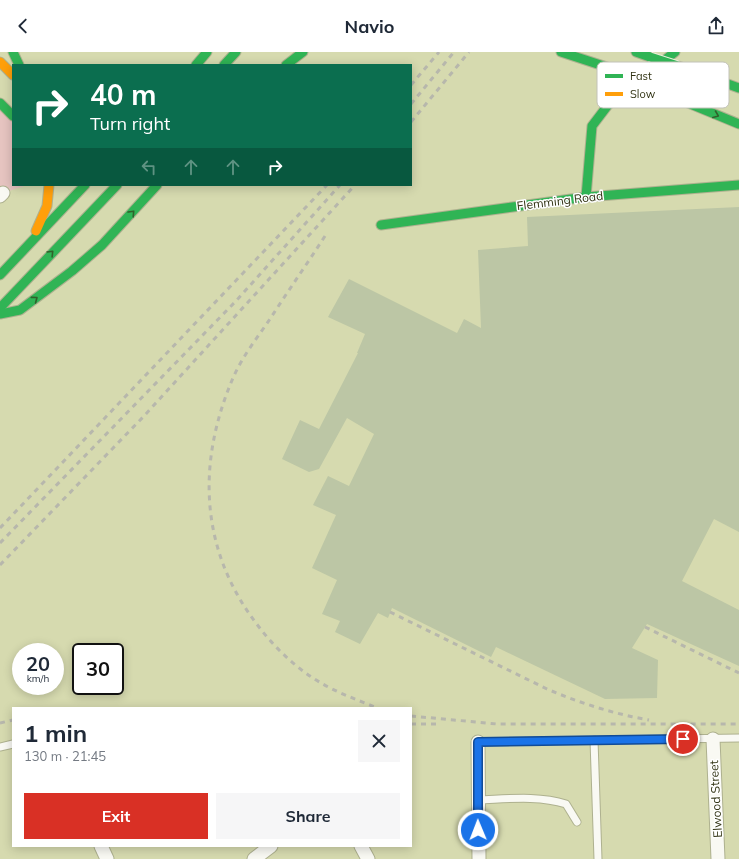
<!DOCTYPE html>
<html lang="en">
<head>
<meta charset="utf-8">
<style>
  body { margin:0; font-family:Mulish,sans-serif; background:#f6f6f7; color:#1f2937; height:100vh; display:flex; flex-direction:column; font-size:15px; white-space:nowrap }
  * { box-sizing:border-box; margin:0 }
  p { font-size:13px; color:#747a83 }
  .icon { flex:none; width:22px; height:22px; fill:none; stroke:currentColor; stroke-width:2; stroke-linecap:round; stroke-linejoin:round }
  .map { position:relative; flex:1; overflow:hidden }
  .side { position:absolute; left:12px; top:655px; width:400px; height:140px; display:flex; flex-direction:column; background:#fff; border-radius:0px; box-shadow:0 2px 10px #0003 }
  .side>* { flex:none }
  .guide { position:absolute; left:12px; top:12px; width:400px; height:122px; border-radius:0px; box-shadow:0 2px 10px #0003; background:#0b6e4f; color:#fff; overflow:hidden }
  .speed { position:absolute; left:12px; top:591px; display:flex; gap:8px; font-size:20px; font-weight:700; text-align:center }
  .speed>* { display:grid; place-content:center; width:52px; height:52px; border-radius:50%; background:#fff; box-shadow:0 2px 10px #0003; line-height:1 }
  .speed small { font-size:10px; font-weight:400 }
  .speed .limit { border:2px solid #111; border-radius:6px; background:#fff; color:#111 }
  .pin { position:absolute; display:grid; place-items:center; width:34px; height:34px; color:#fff; margin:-17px; border:2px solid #fff; border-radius:50%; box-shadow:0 1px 4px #0007 }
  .me { position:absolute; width:44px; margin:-22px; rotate:359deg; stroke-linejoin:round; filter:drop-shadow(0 0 3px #0008) }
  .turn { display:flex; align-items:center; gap:14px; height:84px; padding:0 12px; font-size:18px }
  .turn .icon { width:52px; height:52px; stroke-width:2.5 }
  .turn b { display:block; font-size:28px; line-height:34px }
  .lanes { display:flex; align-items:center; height:38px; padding:0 12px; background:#0003; justify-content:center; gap:20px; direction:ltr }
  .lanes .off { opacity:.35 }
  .round { display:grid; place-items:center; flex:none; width:42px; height:42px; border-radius:0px; background:#f6f6f7 }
  .summary { display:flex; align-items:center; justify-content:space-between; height:68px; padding:0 12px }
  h1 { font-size:24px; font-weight:700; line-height:30px }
  .action { display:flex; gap:8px; margin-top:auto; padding:8px 12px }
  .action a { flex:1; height:46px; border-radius:0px; background:#d93025; color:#fff; font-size:16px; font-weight:700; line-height:46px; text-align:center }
  .action a+a { background:#f6f6f7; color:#1f2937 }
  header { display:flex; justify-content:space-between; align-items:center; height:52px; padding:0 12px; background:#fff; font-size:18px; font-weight:700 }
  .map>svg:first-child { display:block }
</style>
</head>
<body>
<header><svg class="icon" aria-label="back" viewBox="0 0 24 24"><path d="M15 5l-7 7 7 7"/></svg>Navio<svg class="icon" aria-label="share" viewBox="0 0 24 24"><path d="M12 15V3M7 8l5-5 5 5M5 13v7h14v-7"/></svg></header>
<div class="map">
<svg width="739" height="807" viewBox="0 0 739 807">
  <rect width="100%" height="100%" fill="#d6daaf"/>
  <polygon fill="#e6c4c0" points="0,51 13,64 13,133 27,133 3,141 0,144"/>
  <polygon fill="#bcc6a5" points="739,155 739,480 714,467 682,529 739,558 739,614 647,572 632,596 658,608 657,646 605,647 496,595 491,605 392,556 388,566 378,561 360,592 335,580 340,569 322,562 337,528 312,516 336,463 313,453 328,424 349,434 374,382 347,366 319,417 309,420 282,407 300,368 319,377 358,301 357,301 365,282 328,265 349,227 457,281 464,267 481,276 478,198 528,194 527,165"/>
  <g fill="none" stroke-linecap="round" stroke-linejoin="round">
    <defs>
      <g id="lane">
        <polyline points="594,688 598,807"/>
        <polyline points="478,690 739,686"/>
        <polyline points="0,695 13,692"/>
        <path d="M478 748C507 747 538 743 566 752L577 770"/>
      </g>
      <g id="street">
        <polyline points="0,144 3,141"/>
        <polyline points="713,687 718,807"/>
        <polyline points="478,690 479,807"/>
        <polyline points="101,794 107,807"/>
        <polyline points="361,794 368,807"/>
        <polyline points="254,807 271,794"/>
      </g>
      <g id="fast">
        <polyline points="13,0 19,13"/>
        <polyline points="561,0 625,21"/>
        <polyline points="636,0 650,5"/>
        <polyline points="196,13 207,0"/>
        <polyline points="224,13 236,0"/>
        <polyline points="286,13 303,0"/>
        <polyline points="678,14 739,36"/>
        <polyline points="654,37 739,72"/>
        <polyline points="0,51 13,64"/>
        <polyline points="586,145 592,74 608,53 675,0"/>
        <polyline points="381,173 586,145 739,133"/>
        <polyline points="0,223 85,133"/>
        <polyline points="0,256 117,133"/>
        <polyline points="0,262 20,258 72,219 102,193 157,133"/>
      </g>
      <g id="slow">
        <polyline points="0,10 13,23"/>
        <polyline points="36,179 47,154 49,133"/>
      </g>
    </defs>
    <use href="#lane" stroke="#aeb18f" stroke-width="9"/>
    <use href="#street" stroke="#aeb18f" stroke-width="15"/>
    <use href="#fast" stroke="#aeb18f" stroke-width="11"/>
    <use href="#slow" stroke="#aeb18f" stroke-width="11"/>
    <use href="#lane" stroke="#f9f9f3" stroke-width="7"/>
    <use href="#street" stroke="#f9f9f3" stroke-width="13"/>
    <use href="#fast" stroke="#30b455" stroke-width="9"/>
    <use href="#slow" stroke="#ff9f0a" stroke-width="9"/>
    <g stroke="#b7b7ac" stroke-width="3" stroke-dasharray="5 5" stroke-linecap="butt">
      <polyline points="411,33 439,0"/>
      <polyline points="411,52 454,0"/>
      <polyline points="411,70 469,0"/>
      <path d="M325 184C307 212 288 239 270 267 257 286 242 305 233 326 196 412 200 500 259 575 276 597 297 617 321 631 338 641 358 648 377 656"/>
      <polyline points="0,476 327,133"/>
      <polyline points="0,491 236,249 340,133"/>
      <polyline points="0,513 144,364 355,133"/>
      <path d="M390 560 547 637C580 651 614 662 649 668"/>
      <polyline points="645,575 739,621"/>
      <polyline points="411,664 497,672 739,672"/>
      <polyline points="0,671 13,668"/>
      <polyline points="411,672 441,672"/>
    </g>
    <defs>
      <g id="fast-bridge">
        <polyline points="650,5 678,14"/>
        <polyline points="625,21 654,37"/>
      </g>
    </defs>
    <use href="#fast-bridge" stroke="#edeedb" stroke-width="11" stroke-linecap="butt"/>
    <use href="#fast-bridge" stroke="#30b455" stroke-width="9"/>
  </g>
  <defs><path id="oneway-chevron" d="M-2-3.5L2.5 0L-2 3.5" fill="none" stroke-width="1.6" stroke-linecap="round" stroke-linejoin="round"/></defs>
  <g stroke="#31612b">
    <use href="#oneway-chevron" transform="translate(716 63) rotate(22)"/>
    <use href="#oneway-chevron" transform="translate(132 161) rotate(-47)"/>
    <use href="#oneway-chevron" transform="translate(51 201) rotate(-46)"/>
    <use href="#oneway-chevron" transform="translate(35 247) rotate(-37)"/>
  </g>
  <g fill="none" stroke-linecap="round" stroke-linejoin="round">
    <defs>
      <polyline id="route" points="478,778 478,690 683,687"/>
    </defs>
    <use href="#route" stroke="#114b97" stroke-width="10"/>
    <use href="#route" stroke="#1a73e8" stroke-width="7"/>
  </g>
  <g text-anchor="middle" stroke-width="3" stroke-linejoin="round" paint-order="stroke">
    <g font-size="12" fill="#323414" stroke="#fff">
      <text transform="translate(560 149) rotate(-7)" y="4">Flemming Road</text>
      <text transform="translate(716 747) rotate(-93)" y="4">Elwood Street</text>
    </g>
  </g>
  <rect x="597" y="10" width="132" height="46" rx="6" fill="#fff" stroke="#c2c2b8" stroke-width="1"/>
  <rect x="605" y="22" width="18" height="4" fill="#30b455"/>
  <rect x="605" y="40" width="18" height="4" fill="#ff9f0a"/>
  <g font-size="11" fill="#323414">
    <text x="630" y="28">Fast</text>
    <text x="630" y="46">Slow</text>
  </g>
</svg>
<div class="speed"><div>20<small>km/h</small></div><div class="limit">30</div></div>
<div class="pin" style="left:683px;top:687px;background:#d93025"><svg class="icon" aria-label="arrive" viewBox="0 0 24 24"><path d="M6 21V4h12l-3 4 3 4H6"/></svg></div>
<svg class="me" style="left:478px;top:778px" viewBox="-20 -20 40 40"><circle r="17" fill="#1a73e8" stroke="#fff" stroke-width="3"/><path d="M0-11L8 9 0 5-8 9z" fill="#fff"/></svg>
<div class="guide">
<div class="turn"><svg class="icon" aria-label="right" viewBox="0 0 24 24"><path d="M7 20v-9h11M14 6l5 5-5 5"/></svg><div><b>40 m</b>Turn right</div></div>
<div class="lanes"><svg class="icon off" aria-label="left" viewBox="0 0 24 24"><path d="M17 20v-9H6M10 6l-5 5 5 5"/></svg><svg class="icon off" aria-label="ahead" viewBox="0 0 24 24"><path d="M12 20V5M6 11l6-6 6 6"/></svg><svg class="icon off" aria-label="ahead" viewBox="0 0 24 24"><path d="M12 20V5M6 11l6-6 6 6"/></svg><svg class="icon" aria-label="right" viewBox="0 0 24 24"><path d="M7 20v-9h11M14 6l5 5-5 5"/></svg></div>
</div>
<section class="side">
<div class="summary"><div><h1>1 min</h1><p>130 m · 21:45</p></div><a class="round"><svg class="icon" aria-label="close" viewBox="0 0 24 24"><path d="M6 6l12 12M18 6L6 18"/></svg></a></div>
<div class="action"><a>Exit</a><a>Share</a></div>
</section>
</div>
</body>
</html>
